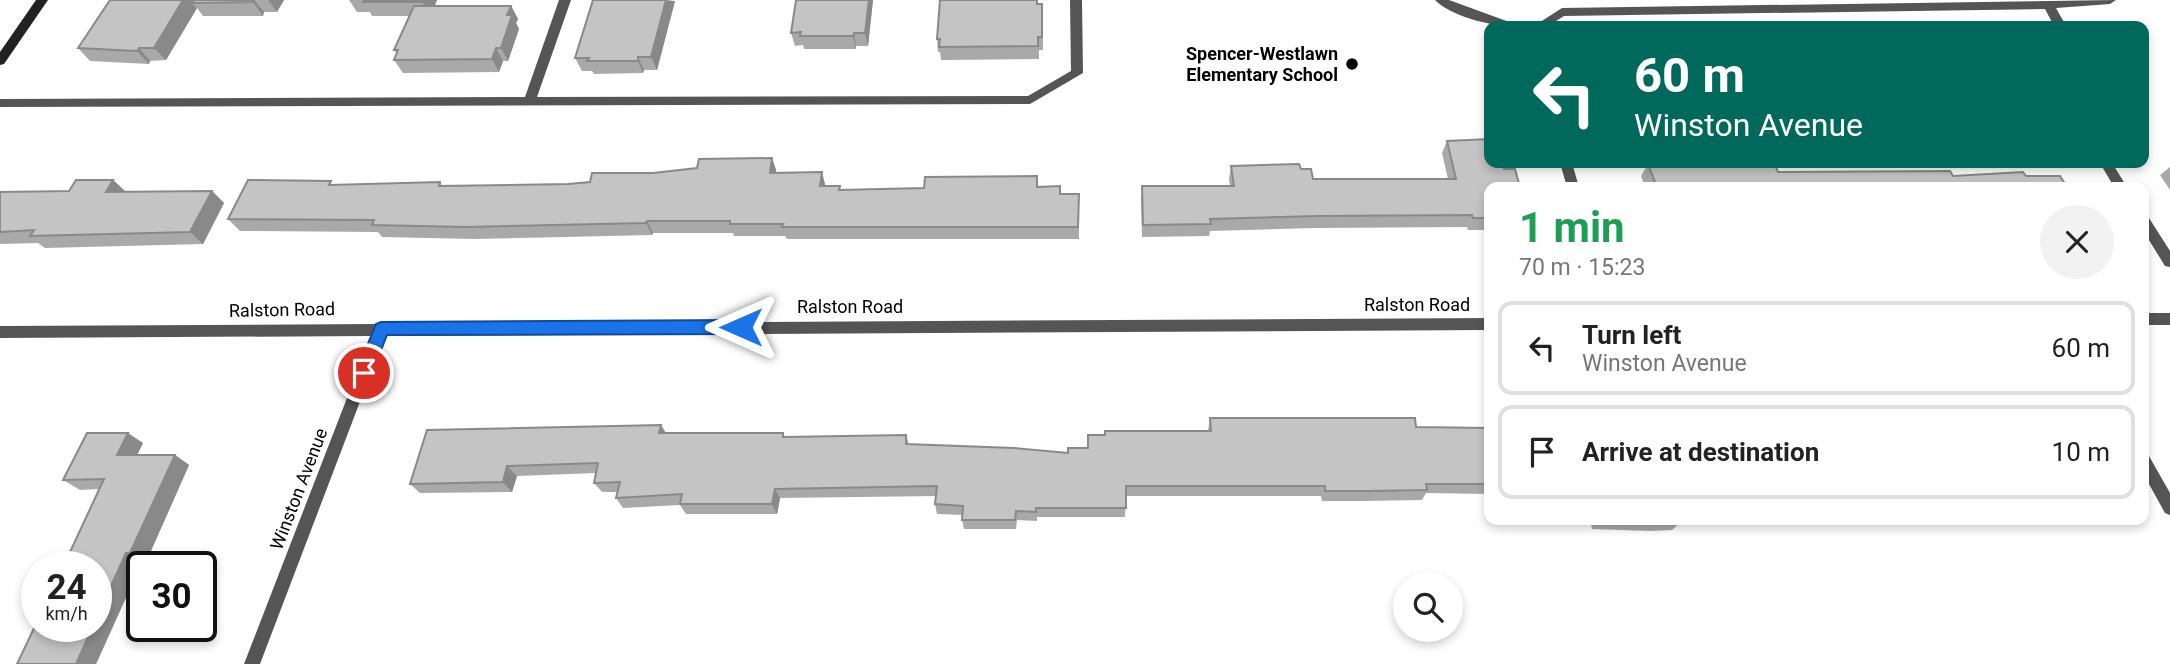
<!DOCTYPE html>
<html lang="en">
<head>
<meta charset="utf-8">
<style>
  body { margin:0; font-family:Roboto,sans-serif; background:#f2f2f2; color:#222; height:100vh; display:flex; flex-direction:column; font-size:26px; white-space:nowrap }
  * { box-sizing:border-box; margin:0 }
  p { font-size:23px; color:#767676 }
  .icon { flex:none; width:38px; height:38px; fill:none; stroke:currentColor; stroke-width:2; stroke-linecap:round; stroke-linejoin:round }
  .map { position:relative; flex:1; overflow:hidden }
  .panel { position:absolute; left:1484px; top:182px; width:665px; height:343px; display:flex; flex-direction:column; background:#fff; border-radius:14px; box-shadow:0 4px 10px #0003 }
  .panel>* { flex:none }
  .guide { position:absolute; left:1484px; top:21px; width:665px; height:147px; border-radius:14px; box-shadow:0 4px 10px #0003; background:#00695c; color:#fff; overflow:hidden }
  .controls { position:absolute; left:1393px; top:572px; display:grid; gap:14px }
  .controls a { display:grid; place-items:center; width:70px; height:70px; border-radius:50%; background:#fff; box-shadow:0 4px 10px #0003; font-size:35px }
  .speed { position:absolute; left:21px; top:551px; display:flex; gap:14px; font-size:35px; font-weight:700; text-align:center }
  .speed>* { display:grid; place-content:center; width:91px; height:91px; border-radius:50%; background:#fff; box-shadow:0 4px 10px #0003; line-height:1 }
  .speed small { font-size:18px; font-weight:400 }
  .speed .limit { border:4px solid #111; border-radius:10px; background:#fff; color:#111 }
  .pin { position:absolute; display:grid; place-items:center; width:60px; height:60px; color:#fff; margin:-30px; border:4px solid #fff; border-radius:50%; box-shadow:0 2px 7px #0007 }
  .me { position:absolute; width:77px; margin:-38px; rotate:270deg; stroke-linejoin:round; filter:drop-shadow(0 0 5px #0008) }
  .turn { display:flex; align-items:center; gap:24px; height:147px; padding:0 35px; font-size:32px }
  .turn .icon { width:91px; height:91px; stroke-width:2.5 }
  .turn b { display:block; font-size:49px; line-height:60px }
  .round { display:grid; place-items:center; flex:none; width:74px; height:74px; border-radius:37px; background:#f2f2f2 }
  .summary { display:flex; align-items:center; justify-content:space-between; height:119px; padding:0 35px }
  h1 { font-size:42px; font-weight:700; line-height:52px; color:#1e9e55 }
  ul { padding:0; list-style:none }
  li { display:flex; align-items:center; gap:21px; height:94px; margin:0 14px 10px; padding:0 21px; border:4px solid #e0e0e0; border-radius:14px }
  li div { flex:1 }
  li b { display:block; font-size:26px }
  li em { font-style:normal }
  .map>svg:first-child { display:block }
</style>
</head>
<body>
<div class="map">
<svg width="2170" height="664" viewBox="0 0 2170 664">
  <rect width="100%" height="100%" fill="#fff"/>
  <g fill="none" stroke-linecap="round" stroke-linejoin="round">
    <g fill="#555" fill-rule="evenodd">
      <polygon points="559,0 571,0 537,97 1028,96 1071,71 1070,0 1082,0 1083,73 1030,104 0,107 0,99 525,97"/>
      <path d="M1435 0H1449L1512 23 1514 26C1493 27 1450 16 1435 0Z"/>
      <polygon points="2116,0 2110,4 2056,8 2066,26 2054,26 2045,9 1564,16 1548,26 1534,26 1562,8"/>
      <polygon points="1560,163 1572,163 1579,187 1567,187"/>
      <polygon points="2100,163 2112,163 2127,187 2114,187"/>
      <polygon points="2144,217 2149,218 2170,251 2170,267 2165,266 2144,232"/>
    </g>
    <g fill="#555" fill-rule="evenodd">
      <rect x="2144" y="313" width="26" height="12"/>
      <polygon points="1489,318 1489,330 385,336 260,664 244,664 371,336 0,338 0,326 376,324 381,322 386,324"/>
      <polygon points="2144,454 2149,456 2170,493 2170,515 2165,513 2144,475"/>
    </g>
    <polygon fill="#222" fill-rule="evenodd" points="36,0 48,0 4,64 0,65 0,52"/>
  </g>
  <g fill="#a9a9a9">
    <polygon points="110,0 284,0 277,12 264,12 263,16 203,16 197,8 166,60 150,61 149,64 90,61 78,48"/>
    <polygon points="349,0 437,0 435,6 511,6 518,19 516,23 519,29 508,61 503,61 499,72 403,73 394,60 397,54 394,50 410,16 372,16 370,12 357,12"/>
    <polygon points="873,0 868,46 856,46 856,49 804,49 803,45 795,46 791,33"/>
    <polygon points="675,1 657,70 644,70 643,73 594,74 592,71 582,71 575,58"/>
    <polygon points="1037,4 1042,4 1043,17 1043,50 1039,50 1039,59 941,60 940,52 938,52 937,39"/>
    <polygon points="1447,141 1489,187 1489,230 1468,230 1467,227 1315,228 1210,231 1209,236 1142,237 1141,199 1142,186 1230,186 1229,179 1231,166 1301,169 1313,179 1448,179 1442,153"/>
    <polygon points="772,158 776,170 776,173 825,184 825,186 841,190 1038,187 1060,194 1079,194 1079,239 787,239 785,236 734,236 733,233 653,233 652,235 474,239 382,237 378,232 240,231 228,219 334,185 440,182 442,186 568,184 590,182 653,173 697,168"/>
    <polygon points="1648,164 1778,172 1953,176 2026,176 2067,187 1645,187 1641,176"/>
    <polygon points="2170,167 2170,190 2160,175"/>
    <polygon points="113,180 126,192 212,191 224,203 203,244 45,248 38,243 0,244 0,192 69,191"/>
    <polygon points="1210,418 1416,427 1489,428 1489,494 1426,493 1422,500 1365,501 1322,501 1321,496 1126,496 1125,517 1037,517 1037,521 1017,520 1016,529 964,529 962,520 962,515 937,514 935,504 936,496 780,498 777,514 686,514 680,505 623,508 616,498 617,492 602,492 594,483 596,473 517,476 512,492 420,493 410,484 661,425 666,433 783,433 785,437 906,435 909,444 1068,453 1088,448 1105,435 1208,431"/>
    <polygon points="143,443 137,455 175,455 189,465 146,562 142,562 96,664 17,664 99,489 80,490 63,480"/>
    <polygon points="1590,520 1681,520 1682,521 1672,530 1650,531 1592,529"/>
  </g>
  <g fill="#898989">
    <polygon points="183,0 202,0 192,3 197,8 166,60 154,48"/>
    <polygon points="254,0 264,12 263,16 253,2"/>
    <polygon points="268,0 284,0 277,12"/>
    <polygon points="423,0 437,0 430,16 422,2"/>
    <polygon points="666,0 675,1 657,70 651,57"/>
    <polygon points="869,0 873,0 868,46 865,33"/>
    <polygon points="511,6 518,19 516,23 519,29 508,61 501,48 507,15"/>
    <polygon points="854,33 856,46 856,49 853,36"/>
    <polygon points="139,48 150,61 149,64 137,51"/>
    <polygon points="496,48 503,61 499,72 492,59"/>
    <polygon points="638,57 644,70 643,73 638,61"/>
    <polygon points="772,158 776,170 774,185 770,173"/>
    <polygon points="822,172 825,184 823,198 820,186"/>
    <polygon points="113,180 126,192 106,192"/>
    <polygon points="212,191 224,203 203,244 190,232"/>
    <polygon points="647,221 653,233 652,235 646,223"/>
    <polygon points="661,425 667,436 659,433"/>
    <polygon points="128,433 143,443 132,465 117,455"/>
    <polygon points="175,455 189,465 146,562 130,553"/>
    <polygon points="507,466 517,476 512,492 503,482"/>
    <polygon points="775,489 780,498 777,514 772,504"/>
    <polygon points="126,553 142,562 96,664 76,664 93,626 96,626 96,619"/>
  </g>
  <g fill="#c4c4c4" stroke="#898989" stroke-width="2">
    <polygon points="110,0 183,0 154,48 139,48 137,51 78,48"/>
    <polygon points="194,0 254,0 253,2 192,3"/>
    <polygon points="364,0 423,0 422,2 363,2"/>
    <polygon points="593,0 666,0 651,57 638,57 638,61 587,61 589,58 575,58"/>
    <polygon points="796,0 869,0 865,33 854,33 853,36 800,36 801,32 791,33"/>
    <polygon points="940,0 1037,0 1037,4 1042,4 1042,37 1038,37 1038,46 939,47 940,39 937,39"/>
    <polygon points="414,6 511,6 507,15 512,15 501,48 496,48 492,59 394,60 398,50 394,50"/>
    <polygon points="1489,139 1489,163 1502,163 1504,169 1515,169 1520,187 1489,187 1489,218 1473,218 1472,215 1318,216 1210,219 1211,224 1143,225 1142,186 1234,186 1231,166 1299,164 1301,169 1311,169 1313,179 1456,179 1447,141"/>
    <polygon points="772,158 770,173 822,172 820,186 840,186 839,190 924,188 925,177 1037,176 1037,187 1060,186 1060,194 1079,194 1078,227 782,227 783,224 730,224 730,221 647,221 646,223 466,227 372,225 374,220 228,219 248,180 331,181 329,185 440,182 439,186 568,184 590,182 592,173 653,173 697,168 699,159"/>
    <polygon points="1648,164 1775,164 1778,172 1950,171 1953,176 2023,172 2026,176 2060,176 2067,187 1657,187"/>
    <polygon points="76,180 113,180 106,192 212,191 190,232 30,236 34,230 0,232 0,192 69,191"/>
    <polygon points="1210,418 1415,418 1416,427 1489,428 1489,484 1426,484 1427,490 1369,491 1325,491 1325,486 1126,486 1126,508 1036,508 1036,512 1016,511 1015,520 962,520 963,506 935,504 937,486 775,489 772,504 680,504 682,494 616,498 620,482 594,483 598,463 507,466 503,482 410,484 427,430 661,425 659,433 783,433 783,437 906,435 906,444 1014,448 1068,453 1068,448 1088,448 1088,435 1105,435 1105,431 1211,431"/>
    <polygon points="87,433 128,433 117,455 175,455 130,553 126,553 96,619 96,567 63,567 104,479 63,480"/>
    <polygon points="1601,520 1681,520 1682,521 1659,521"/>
    <polygon points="37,622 37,626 93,626 76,664 17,664"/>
  </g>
  <polygon fill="#1a73e8" stroke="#114b97" stroke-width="2" points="741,320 747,322 749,327 747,332 741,334 387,335 370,378 358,378 356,373 376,324 381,322"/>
  <circle fill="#000" stroke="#fff" stroke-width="2.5" cx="1352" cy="64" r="7"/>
  <g text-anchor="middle" stroke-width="7" stroke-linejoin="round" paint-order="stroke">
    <g font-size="18" font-weight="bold" fill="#000" stroke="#fff" text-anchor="end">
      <text x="1338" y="60">Spencer-Westlawn<tspan x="1338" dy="21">Elementary School</tspan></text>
    </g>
    <g font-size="18" fill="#000" stroke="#fff">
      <text x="1417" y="311">Ralston Road</text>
      <text x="850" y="313">Ralston Road</text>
      <text transform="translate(282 310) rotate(-1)" y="6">Ralston Road</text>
      <text transform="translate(299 489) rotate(-69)" y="6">Winston Avenue</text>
    </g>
  </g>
</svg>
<div class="controls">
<a><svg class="icon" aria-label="search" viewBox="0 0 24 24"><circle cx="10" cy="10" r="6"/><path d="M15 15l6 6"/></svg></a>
</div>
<div class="speed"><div>24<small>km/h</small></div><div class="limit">30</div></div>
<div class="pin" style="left:364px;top:373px;background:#d93025"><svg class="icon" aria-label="arrive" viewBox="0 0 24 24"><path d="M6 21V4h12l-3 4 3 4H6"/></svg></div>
<svg class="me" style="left:741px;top:327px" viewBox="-20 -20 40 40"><path d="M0-17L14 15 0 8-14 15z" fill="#1a73e8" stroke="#fff" stroke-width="4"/></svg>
<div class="guide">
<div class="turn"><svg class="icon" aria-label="left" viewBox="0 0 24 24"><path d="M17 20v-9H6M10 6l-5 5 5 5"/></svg><div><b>60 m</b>Winston Avenue</div></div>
</div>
<section class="panel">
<div class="summary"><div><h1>1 min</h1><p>70 m · 15:23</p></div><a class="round"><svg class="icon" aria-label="close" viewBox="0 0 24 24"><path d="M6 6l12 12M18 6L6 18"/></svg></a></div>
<ul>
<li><svg class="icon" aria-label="left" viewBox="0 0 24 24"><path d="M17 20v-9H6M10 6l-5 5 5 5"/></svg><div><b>Turn left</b><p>Winston Avenue</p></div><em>60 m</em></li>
<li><svg class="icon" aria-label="arrive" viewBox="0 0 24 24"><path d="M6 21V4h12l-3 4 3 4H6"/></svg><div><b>Arrive at destination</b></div><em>10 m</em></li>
</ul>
</section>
</div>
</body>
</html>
